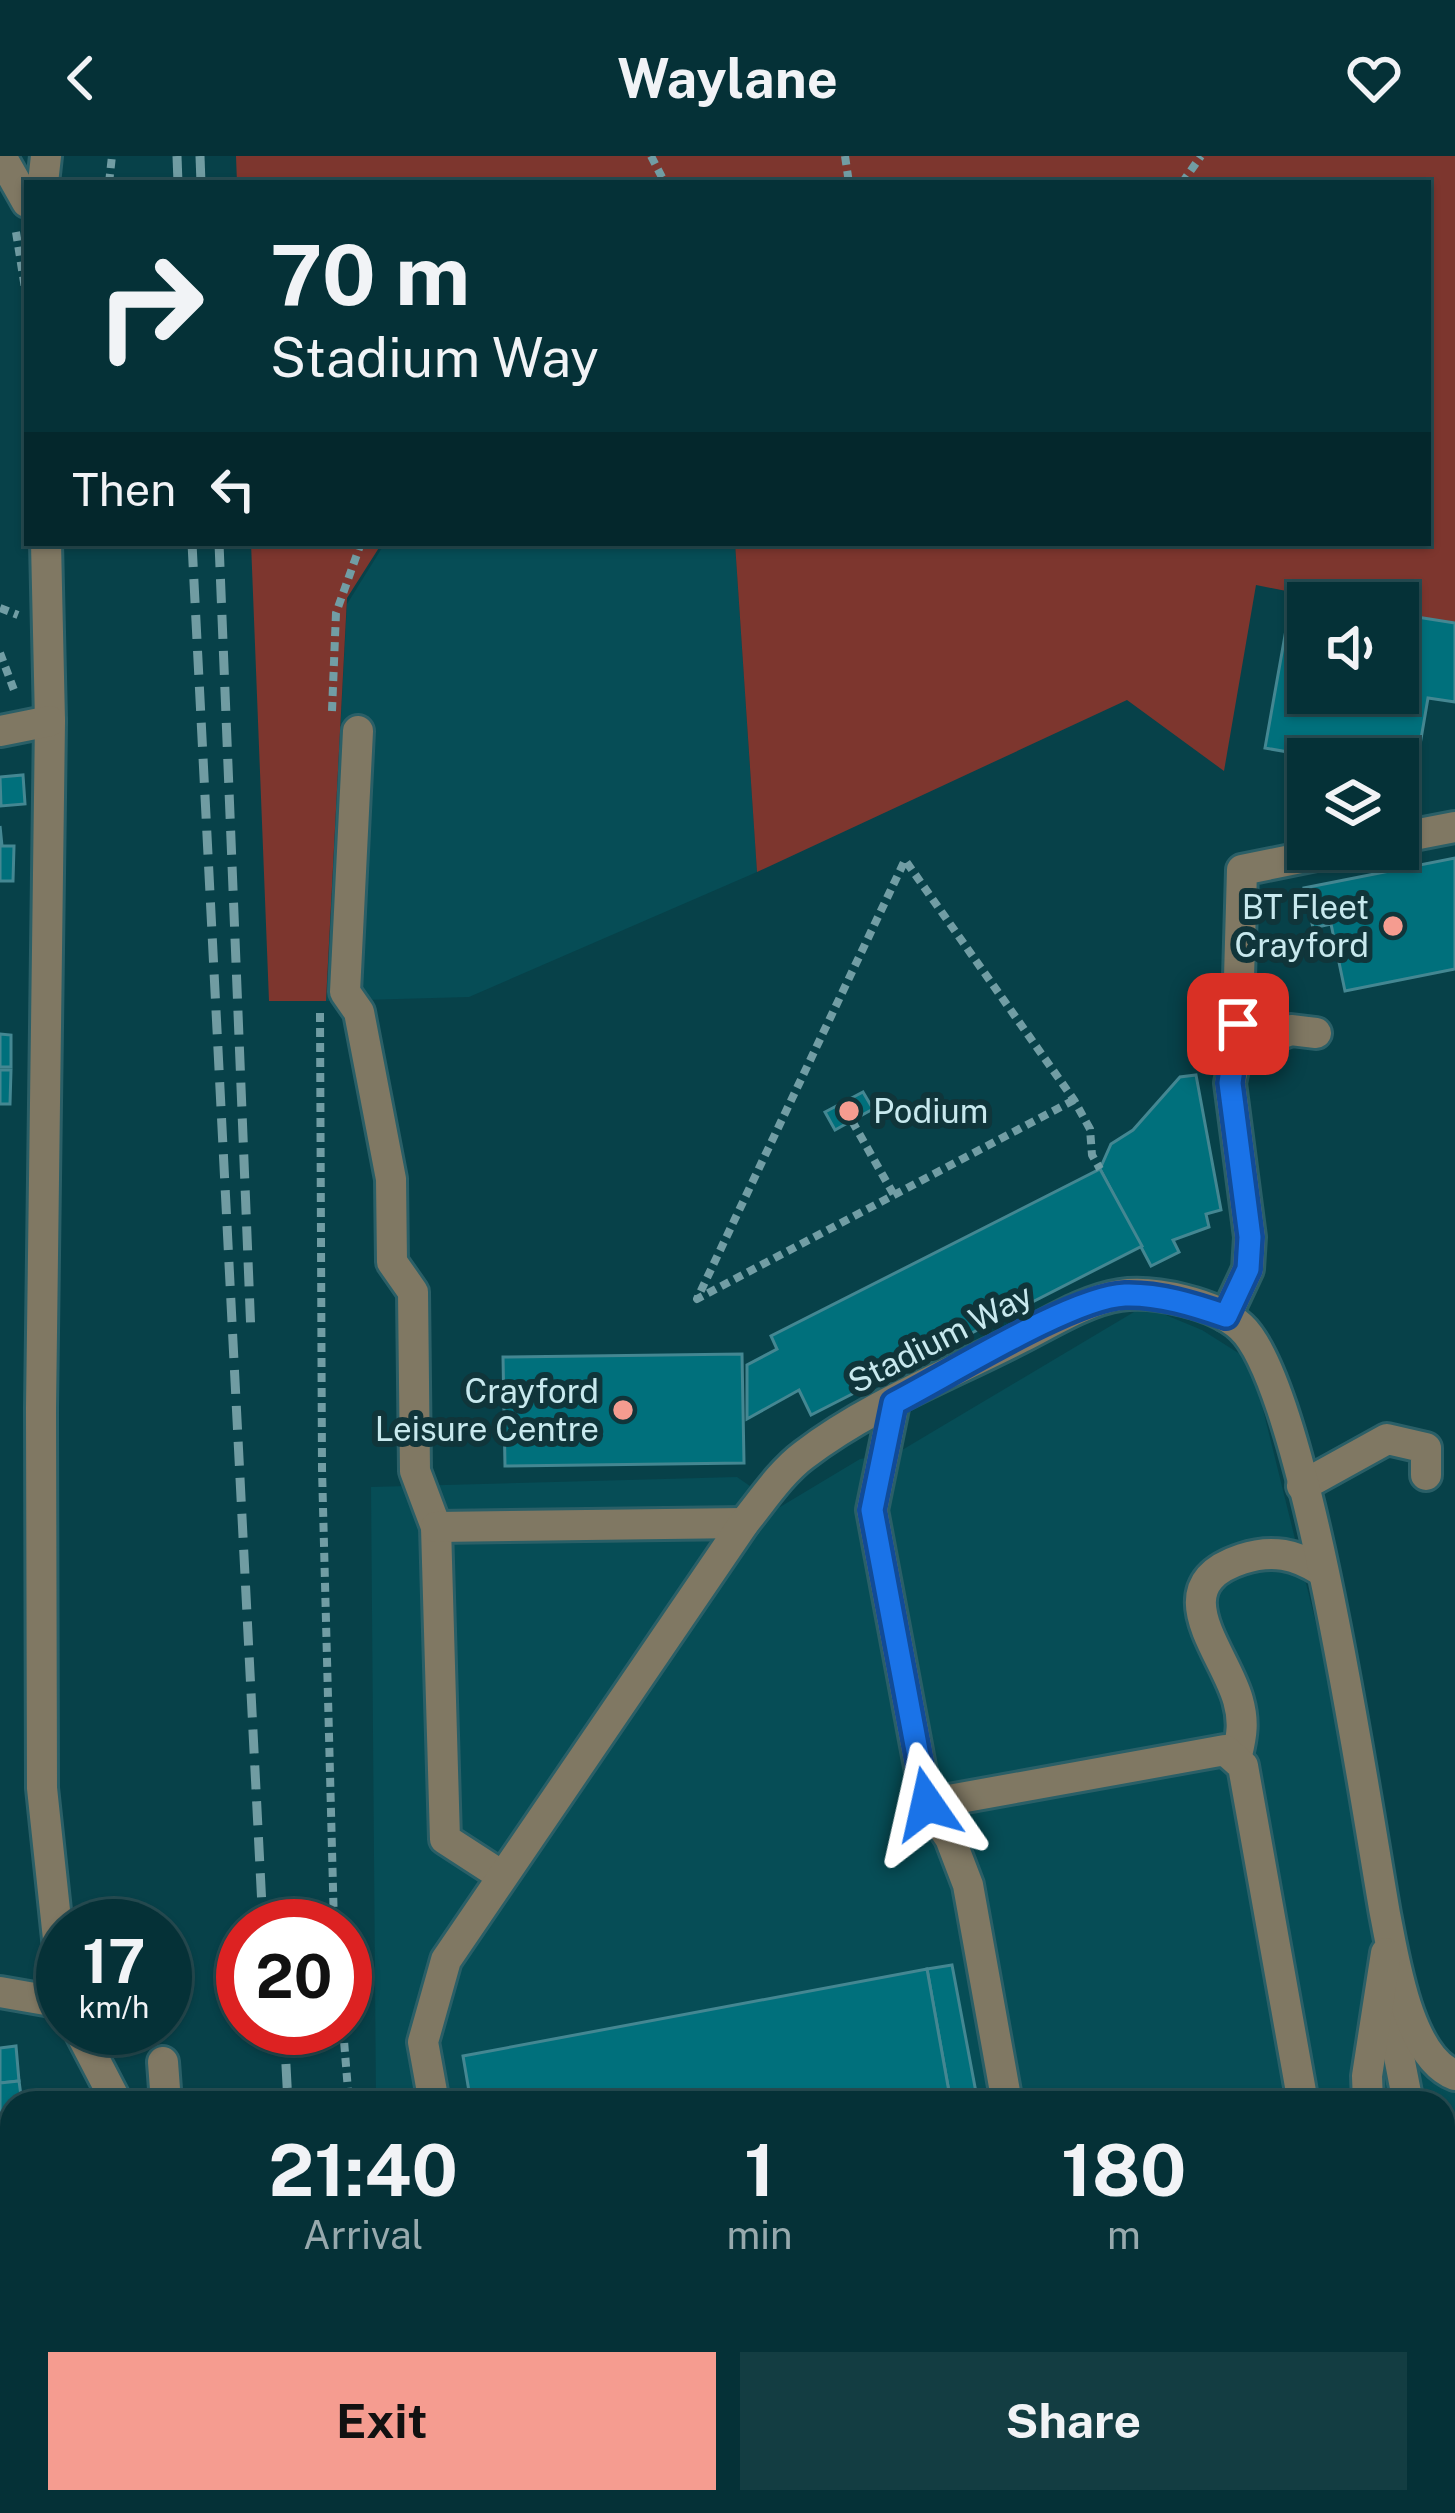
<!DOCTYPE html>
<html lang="en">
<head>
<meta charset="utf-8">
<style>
  body { margin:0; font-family:"Public Sans",sans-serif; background:#133d42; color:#f1f3f6; height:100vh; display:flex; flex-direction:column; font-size:45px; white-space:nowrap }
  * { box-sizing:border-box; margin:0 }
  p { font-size:39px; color:#97a9ad }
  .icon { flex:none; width:66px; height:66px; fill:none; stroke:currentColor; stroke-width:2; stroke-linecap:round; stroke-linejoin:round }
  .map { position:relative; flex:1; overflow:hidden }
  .panel { position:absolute; left:0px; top:1935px; width:1455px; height:423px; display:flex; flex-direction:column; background:#053137; border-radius:36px 36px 0 0; box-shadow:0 3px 9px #0004,0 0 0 3px #264c52 }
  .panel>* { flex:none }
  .banner { position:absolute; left:24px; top:24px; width:1407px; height:366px; border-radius:0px; box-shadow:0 3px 9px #0004,0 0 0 3px #264c52; background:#053137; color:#f1f3f6; overflow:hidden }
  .controls { position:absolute; left:1287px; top:426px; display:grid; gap:24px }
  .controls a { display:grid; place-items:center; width:132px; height:132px; border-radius:0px; background:#053137; box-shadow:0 3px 9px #0004,0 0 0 3px #264c52; font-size:60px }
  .speed { position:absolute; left:36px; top:1743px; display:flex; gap:24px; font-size:60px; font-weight:700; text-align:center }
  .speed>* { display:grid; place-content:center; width:156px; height:156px; border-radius:50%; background:#053137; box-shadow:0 3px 9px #0004,0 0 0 3px #264c52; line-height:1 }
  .speed small { font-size:30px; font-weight:400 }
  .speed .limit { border:18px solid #d22; background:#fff; color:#111 }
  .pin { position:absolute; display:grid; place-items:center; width:102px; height:102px; color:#fff; margin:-51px; border-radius:24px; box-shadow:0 6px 18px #0006 }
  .me { position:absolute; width:132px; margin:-66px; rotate:349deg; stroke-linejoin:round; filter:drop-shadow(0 0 9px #0008) }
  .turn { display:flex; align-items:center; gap:42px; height:252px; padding:0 48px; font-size:54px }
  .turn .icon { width:156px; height:156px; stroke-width:2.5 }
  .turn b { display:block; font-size:84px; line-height:102px }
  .then { display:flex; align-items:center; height:114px; padding:0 48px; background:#0003; gap:24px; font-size:45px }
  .eta { display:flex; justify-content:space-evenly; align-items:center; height:204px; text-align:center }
  .eta b { font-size:72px; font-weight:700; line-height:84px }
  .button { display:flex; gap:24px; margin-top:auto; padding:24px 48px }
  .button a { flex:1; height:138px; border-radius:0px; background:#f59c90; color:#111; font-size:48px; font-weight:700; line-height:138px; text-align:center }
  .button a+a { background:#133d42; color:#f1f3f6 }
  header { display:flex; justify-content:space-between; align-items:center; height:156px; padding:0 48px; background:#053137; font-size:54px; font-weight:700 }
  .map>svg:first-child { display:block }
</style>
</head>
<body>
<header><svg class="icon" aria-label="back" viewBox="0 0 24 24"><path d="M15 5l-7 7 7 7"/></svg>Waylane<svg class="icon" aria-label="heart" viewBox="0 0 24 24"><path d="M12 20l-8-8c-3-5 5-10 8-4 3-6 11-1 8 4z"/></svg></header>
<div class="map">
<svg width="1455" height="2357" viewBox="0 0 1455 2357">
  <rect width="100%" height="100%" fill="#074149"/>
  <g fill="#064d56">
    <polygon points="385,387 735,387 757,716 469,841 326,845 347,448"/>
    <polygon points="1144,1150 1202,1174 1251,1205 1423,1900 1455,1906 1455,2357 433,2357 431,2346 1443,2346 1443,1947 376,1947 371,1331 737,1321 780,1351 860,1303 897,1297"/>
  </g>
  <g fill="#7d362e">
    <polygon points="236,0 1455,0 1455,468 1398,457 1398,447 1347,447 1256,429 1224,615 1127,544 757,716 735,387 1428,387 1428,27 237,27"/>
    <polygon points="251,387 382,387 347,442 326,845 269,845"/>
  </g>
  <g fill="#00707c" stroke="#448792" stroke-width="3">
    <polygon points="1292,440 1336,447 1308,447 1308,537 1398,537 1398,458 1455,467 1455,546 1428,542 1415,618 1398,615 1398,603 1328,603 1265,592"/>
    <polygon points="23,619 25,648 1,650 0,621"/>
    <polygon points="0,670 2,690 14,690 13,725 0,725"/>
    <polygon points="1455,702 1455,813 1345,835 1331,768 1313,772 1304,732"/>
    <polygon points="0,878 11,879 11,911 0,911"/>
    <polygon points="0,914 11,914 10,948 0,948"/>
    <polygon points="1196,919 1221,1054 1206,1058 1209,1071 1173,1084 1179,1096 1151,1110 1100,1013 1111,988 1133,974 1180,921"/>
    <polygon points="863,936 873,953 835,974 825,956"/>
    <polygon points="1100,1013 1142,1090 811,1259 799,1234 747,1263 747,1209 777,1193 771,1180"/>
    <polygon points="742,1198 744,1307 505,1310 503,1201"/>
    <polygon points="952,1809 978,1947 951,1947 927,1813"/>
    <polygon points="927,1813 951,1947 471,1947 463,1900"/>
    <polygon points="16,1890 19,1925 0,1927 0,1892"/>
    <polygon points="19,1925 22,1947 12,1947 12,1967 0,1969 0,1927"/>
    <polygon points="12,1976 12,2015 0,2016 0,1977"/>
    <polygon points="12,2015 12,2051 0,2051 0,2016"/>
    <polygon points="12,2066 12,2101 1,2102 0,2067"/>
    <polygon points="524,2346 1050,2346 1052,2357 669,2357 668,2352 526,2357"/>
  </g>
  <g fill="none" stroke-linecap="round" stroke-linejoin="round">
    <defs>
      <g id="minor">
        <polyline points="1,0 27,46"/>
        <polyline points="43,27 46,0"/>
        <polyline points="46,387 50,565 41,1253 42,1632 63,1830"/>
        <polyline points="0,575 50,565"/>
        <polyline points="358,575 345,836 359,856 391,1023 392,1106 413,1136 415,1315 436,1371 445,1683 502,1720"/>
        <polyline points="1398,682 1455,671"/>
        <polyline points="1237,894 1291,874 1316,877"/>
        <polyline points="1226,1160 1248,1113 1250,1081 1230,927 1237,894 1242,714 1345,693"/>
        <polyline points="894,1247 872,1354 927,1648"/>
        <polyline points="1302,1330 1387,1283 1426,1292 1426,1319"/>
        <polyline points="436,1371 744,1367"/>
        <path d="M1237 1599C1242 1579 1244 1565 1238 1544 1225 1496 1159 1430 1242 1403 1272 1393 1296 1398 1322 1415"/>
        <polyline points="0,1836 63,1847"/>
        <polyline points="1396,1839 1395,1880 1408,1947"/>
        <polyline points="78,1872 117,1947"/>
        <polyline points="163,1906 166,1947"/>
        <path d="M434 1947 423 1886 446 1804 744 1367C762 1345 781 1316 804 1299 868 1250 948 1219 1020 1182 1050 1167 1086 1144 1120 1139 1154 1134 1215 1147 1241 1171 1306 1230 1366 1651 1385 1758 1394 1803 1408 1901 1455 1919"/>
        <polyline points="1007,1947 968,1729 950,1682 927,1648 1225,1594 1243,1610 1303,1947"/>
        <polyline points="1368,1947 1367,1920 1386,1797"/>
        <polyline points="1444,2046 1455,2090"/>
        <polyline points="1443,2121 1455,2095"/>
        <polyline points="1443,2151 1455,2165"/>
        <polyline points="205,2346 206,2357"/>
        <polyline points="466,2346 468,2357"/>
        <polyline points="1077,2346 1079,2357"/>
        <polyline points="1374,2346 1376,2357"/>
      </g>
    </defs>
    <use href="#minor" stroke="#2a5f67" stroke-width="36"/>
    <g stroke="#719da4" stroke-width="8" stroke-dasharray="9 6" stroke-linecap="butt">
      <polyline points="651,0 665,27"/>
      <polyline points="845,0 849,27"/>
      <polyline points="109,27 112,0"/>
      <polyline points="1182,27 1201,0"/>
      <polyline points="16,76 27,145"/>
      <polyline points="0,452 18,459"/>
      <polyline points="0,497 14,534"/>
      <polyline points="332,555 336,457 361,387"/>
      <polyline points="320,857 322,1313 334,1770"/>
      <polyline points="1074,944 697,1143 905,704 1074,944 1090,973 1092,999 1100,1013"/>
      <polyline points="852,965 894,1039"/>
      <polyline points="343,1872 349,1947"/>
      <polyline points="383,2346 385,2357"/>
    </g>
    <use href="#minor" stroke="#807863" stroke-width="30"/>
    <g stroke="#709ca2" stroke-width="9" stroke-dasharray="24 12" stroke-linecap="butt">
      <polyline points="177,0 178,27"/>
      <polyline points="200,0 201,27"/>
      <polyline points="192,387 263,1770"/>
      <polyline points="219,387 251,1178"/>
      <polyline points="284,1872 288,1947"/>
      <polyline points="285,2346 286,2357"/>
      <polyline points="304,2346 305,2357"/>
    </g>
  </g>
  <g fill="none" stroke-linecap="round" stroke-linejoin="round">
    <defs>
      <path id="route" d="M927 1648 872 1354 894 1247C947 1220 1072 1141 1125 1139 1159 1138 1194 1149 1226 1160L1248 1113 1250 1081 1230 927 1238 868"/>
    </defs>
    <use href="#route" stroke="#114b97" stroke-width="30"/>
    <use href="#route" stroke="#1a73e8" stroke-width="21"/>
  </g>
  <g fill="#f59c90" stroke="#10353a" stroke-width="4.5">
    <circle cx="1393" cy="770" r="12"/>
    <circle cx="849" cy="955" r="12"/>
    <circle cx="623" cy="1254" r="12"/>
  </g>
  <g text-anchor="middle" stroke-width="12" stroke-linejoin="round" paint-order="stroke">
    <g font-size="33" fill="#c8e9ee" stroke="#10353a" text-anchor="end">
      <text x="1369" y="763">BT Fleet<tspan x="1369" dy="38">Crayford</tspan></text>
      <text x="873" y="967" text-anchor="start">Podium</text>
      <text x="599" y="1247">Crayford<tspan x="599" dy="38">Leisure Centre</tspan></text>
    </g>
    <g font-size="33" fill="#c8e9ee" stroke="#10353a">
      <text transform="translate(940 1182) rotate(-27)" y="12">Stadium Way</text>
    </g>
  </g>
</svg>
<div class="controls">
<a><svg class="icon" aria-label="sound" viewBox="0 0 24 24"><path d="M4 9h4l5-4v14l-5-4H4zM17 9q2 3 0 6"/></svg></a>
<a><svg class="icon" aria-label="layers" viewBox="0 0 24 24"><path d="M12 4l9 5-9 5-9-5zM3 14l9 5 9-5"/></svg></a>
</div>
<div class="speed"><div>17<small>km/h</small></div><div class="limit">20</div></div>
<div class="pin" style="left:1238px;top:868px;background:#d93025"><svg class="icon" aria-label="arrive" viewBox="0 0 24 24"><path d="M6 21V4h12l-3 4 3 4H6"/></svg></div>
<svg class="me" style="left:927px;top:1648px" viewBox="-20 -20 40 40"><path d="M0-17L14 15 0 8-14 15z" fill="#1a73e8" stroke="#fff" stroke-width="4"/></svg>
<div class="banner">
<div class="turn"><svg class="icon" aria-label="right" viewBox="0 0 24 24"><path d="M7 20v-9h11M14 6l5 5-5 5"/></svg><div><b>70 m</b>Stadium Way</div></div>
<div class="then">Then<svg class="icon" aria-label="left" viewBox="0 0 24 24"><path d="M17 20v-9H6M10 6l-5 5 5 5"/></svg></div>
</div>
<section class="panel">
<div class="eta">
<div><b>21:40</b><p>Arrival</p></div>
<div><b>1</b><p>min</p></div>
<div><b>180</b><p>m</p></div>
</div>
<div class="button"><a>Exit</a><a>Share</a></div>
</section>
</div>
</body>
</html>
